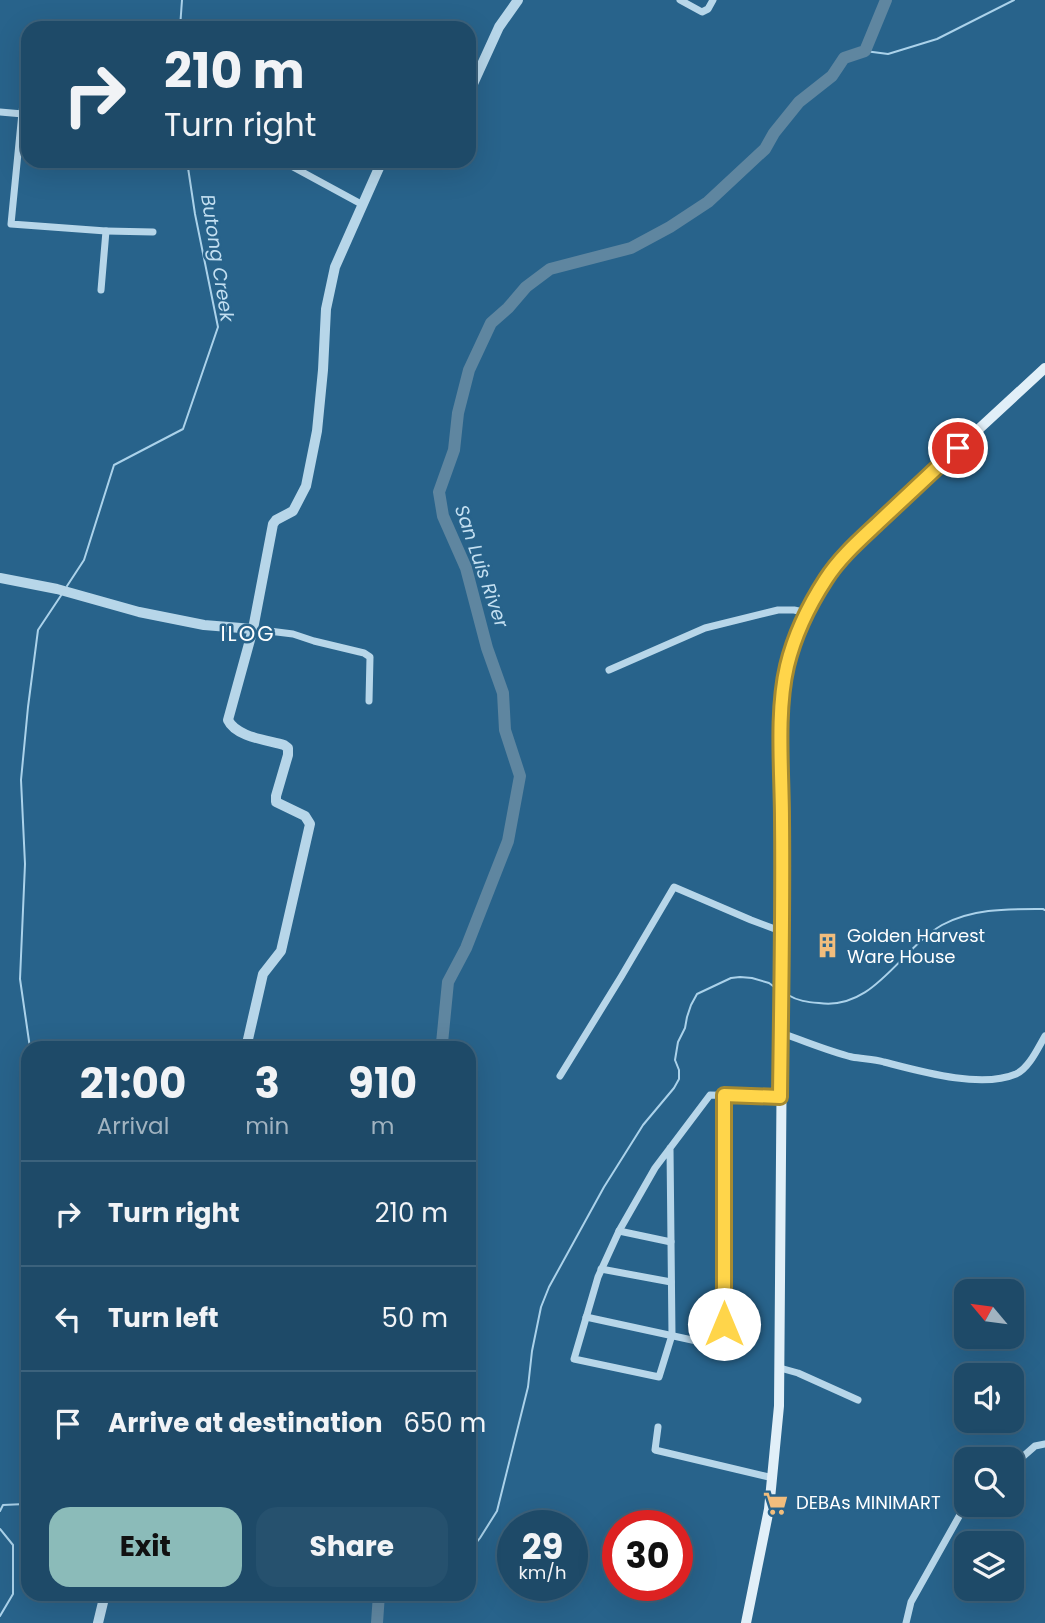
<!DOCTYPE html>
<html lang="en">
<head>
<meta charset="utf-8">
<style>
  body { margin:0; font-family:Poppins,sans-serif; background:#26516e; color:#f1f3f6; height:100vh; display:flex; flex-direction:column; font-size:26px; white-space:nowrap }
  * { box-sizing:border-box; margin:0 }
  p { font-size:23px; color:#a1b3c0 }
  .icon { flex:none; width:38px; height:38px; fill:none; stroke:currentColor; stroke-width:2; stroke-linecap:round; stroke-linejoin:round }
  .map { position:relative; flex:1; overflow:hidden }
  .details { position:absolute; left:21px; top:1041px; width:455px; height:560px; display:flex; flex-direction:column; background:#1e4a68; border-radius:21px; box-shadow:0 7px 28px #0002,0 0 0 2px #3c627c }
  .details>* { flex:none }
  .hud { position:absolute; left:21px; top:21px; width:455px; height:147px; border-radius:21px; box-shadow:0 7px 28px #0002,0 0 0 2px #3c627c; background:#1e4a68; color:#f1f3f6; overflow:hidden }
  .needle { width:46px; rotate:299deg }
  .buttons { position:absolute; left:954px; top:1279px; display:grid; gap:14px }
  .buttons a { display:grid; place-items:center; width:70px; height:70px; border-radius:14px; background:#1e4a68; box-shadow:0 7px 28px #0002,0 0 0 2px #3c627c; font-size:35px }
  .speed { position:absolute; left:497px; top:1510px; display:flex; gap:14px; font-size:35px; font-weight:700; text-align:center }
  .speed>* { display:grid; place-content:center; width:91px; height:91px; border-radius:50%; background:#1e4a68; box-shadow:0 7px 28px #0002,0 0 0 2px #3c627c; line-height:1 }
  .speed small { font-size:18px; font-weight:400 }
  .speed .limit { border:10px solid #d22; background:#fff; color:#111 }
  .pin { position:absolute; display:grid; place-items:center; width:60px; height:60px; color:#fff; margin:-30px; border:4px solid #fff; border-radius:50%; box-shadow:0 2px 7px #0007 }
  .me { position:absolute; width:77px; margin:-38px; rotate:0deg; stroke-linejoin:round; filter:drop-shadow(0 0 5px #0008) }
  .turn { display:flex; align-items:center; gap:24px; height:147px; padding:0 28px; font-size:32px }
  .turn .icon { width:91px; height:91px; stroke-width:2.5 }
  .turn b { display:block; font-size:49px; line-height:60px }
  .eta { display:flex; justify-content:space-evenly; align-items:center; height:119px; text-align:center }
  .eta b { font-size:42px; font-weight:700; line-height:49px }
  .action { display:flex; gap:14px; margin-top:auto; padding:14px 28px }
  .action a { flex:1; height:80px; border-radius:21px; background:#8bbbb9; color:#111; font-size:28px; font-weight:700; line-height:80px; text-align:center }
  .action a+a { background:#26516e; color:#f1f3f6 }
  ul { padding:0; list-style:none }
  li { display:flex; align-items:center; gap:21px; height:105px; padding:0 28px; border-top:2px solid #3c627c }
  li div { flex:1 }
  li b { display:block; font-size:26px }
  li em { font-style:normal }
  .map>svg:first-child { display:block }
</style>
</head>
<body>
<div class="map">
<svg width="1045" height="1623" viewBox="0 0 1045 1623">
  <rect width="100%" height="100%" fill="#28638b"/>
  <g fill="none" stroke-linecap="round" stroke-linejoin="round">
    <g stroke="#abd2ea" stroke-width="2">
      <polyline points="180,28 182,0"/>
      <polyline points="865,51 888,54 937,39 1014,0"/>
      <polyline points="67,586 84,560 114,465 183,429 218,327 195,214 187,161"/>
      <path d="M788 995C798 1001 807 1002 819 1003 874 1011 900 949 942 925 973 908 1008 909 1043 909L1045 910"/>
      <polyline points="30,1048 20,979 25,864 21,780 28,707 38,630 62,594"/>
      <polyline points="0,1511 3,1505 25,1504 28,1506"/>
      <polyline points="0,1529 13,1545 13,1594 0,1616"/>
      <polyline points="469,1552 480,1538 497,1511 528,1387 532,1351 541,1307 549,1287 604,1187 643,1125 674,1088 679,1079 679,1070 675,1060 678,1042 685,1028 687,1017 691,1005 697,994 731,978 740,977 752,978 769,983 777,989"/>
    </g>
    <g stroke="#5f86a0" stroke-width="12">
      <polyline points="440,1048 442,1043 448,982 466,948 508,841 520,776 505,730 503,693 487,648 466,568 443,516 439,492 454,450 458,413 469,370 491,323 508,308 526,287 550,269 631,248 670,227 708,202 765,149 774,133 799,102 832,76 844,58 865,51 886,0"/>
      <polyline points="377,1623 379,1594"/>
    </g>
    <g stroke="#b7d6e9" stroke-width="7">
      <polyline points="680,0 702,12 708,9 713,0"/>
      <polyline points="28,52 11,224 106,231 101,290"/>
      <polyline points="0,112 23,114"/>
      <polyline points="282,161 363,205"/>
      <polyline points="106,231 153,232"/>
      <polyline points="253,629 293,634 314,641 364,653 370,657 369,701"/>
      <polyline points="609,670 705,628 778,610 794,610 808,613"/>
      <path d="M781 1033C805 1041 828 1051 852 1057 863 1059 874 1059 884 1062 919 1071 981 1089 1016 1074 1029 1068 1038 1048 1045 1036"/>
      <polyline points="560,1076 621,977 674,887 751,920 783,932"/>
      <polyline points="670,1148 672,1335 659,1377 574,1359 598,1277 619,1231 655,1168 710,1095 781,1097"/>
      <polyline points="619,1231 671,1242"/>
      <polyline points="601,1269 671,1282"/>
      <polyline points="586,1317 738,1350"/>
      <polyline points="724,1347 724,1095"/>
      <polyline points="780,1368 798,1373 858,1400"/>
      <polyline points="658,1427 655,1450 773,1478"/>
      <polyline points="1012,1466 1035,1446 1045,1444"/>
      <polyline points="906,1623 911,1602 966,1504"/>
    </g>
    <g stroke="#b7d6e9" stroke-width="10">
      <polyline points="469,89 473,84 499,27 518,0"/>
      <polyline points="0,578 57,589 139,612 204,625 253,629"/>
      <path d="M246 1048 263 974 281 951 310 824 305 816 276 802V796L288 755V748L284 745C267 740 236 737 228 720L253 629 273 524 276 520 293 511 306 486 317 431 323 370 326 309 335 267 382 161"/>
      <polyline points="98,1623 105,1594"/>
    </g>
    <polyline stroke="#e1eff8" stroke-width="10" points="746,1623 769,1509 779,1406 783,910 782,733 783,695 787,667 796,640 808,613 825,580 835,566 865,536 942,463 1045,368"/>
  </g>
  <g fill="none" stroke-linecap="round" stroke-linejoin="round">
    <defs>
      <path id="route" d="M724 1324V1095L780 1097C781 1004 783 912 782 820 782 772 776 713 787 666 794 637 809 605 826 579 840 557 861 539 880 521 906 497 932 472 958 448"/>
    </defs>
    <use href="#route" stroke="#a68a30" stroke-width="18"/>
    <use href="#route" stroke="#ffd54a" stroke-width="12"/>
  </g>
  <defs>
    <symbol id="building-bare" viewBox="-9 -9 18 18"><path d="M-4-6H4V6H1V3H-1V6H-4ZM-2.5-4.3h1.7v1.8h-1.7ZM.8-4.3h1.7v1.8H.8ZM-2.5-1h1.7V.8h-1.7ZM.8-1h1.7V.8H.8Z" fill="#f1bd7d" stroke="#28638b" stroke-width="2.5" paint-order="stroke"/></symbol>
    <symbol id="supermarket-bare" viewBox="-9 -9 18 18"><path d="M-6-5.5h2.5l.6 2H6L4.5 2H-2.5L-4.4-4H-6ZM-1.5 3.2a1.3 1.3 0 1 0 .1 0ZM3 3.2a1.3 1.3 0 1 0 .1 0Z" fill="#f1bd7d" stroke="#28638b" stroke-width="2.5" paint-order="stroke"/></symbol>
  </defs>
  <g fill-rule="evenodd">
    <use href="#building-bare" x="810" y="928" width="35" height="35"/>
    <use href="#supermarket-bare" x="758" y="1486" width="35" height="35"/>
  </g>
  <g text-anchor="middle" stroke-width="5" stroke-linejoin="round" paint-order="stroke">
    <g font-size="18" fill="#fff" stroke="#28638b" text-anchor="start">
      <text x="847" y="942">Golden Harvest<tspan x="847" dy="21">Ware House</tspan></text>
      <text x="796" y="1509">DEBAs MINIMART</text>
    </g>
    <g font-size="19" font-style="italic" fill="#c3dff1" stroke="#28638b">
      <text transform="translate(218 258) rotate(81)" y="7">Butong Creek</text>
      <text transform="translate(482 566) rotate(71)" y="7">San Luis River</text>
    </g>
    <g font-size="21" letter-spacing="2" fill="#fff" stroke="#28638b">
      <text x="248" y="641">ILOG</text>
    </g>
  </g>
</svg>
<div class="buttons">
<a><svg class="needle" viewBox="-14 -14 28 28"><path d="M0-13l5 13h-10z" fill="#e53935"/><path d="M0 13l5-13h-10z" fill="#a1b3c0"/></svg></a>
<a><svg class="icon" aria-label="sound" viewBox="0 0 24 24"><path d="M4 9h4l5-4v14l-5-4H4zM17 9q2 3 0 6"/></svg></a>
<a><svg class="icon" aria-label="search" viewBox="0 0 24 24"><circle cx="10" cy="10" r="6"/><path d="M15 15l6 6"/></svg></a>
<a><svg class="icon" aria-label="layers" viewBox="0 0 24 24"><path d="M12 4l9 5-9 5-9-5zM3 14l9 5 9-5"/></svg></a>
</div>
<div class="speed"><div>29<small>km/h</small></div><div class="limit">30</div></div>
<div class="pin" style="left:958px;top:448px;background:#d93025"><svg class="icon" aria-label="arrive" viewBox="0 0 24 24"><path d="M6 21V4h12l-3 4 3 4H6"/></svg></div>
<svg class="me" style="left:724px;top:1324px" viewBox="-20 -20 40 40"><circle r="19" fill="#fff"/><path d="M0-13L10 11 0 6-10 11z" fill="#ffd54a"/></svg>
<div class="hud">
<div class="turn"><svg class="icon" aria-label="right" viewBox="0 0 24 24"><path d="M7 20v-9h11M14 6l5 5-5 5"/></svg><div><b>210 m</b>Turn right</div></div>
</div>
<section class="details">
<div class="eta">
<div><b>21:00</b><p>Arrival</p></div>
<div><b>3</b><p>min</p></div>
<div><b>910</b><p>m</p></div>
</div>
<ul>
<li><svg class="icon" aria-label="right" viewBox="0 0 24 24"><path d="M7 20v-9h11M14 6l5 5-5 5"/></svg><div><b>Turn right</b></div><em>210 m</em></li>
<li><svg class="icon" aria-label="left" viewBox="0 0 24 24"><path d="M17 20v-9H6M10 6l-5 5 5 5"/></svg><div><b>Turn left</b></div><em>50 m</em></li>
<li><svg class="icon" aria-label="arrive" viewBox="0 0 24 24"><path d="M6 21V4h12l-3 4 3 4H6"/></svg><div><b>Arrive at destination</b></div><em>650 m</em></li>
</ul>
<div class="action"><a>Exit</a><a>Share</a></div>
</section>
</div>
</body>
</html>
